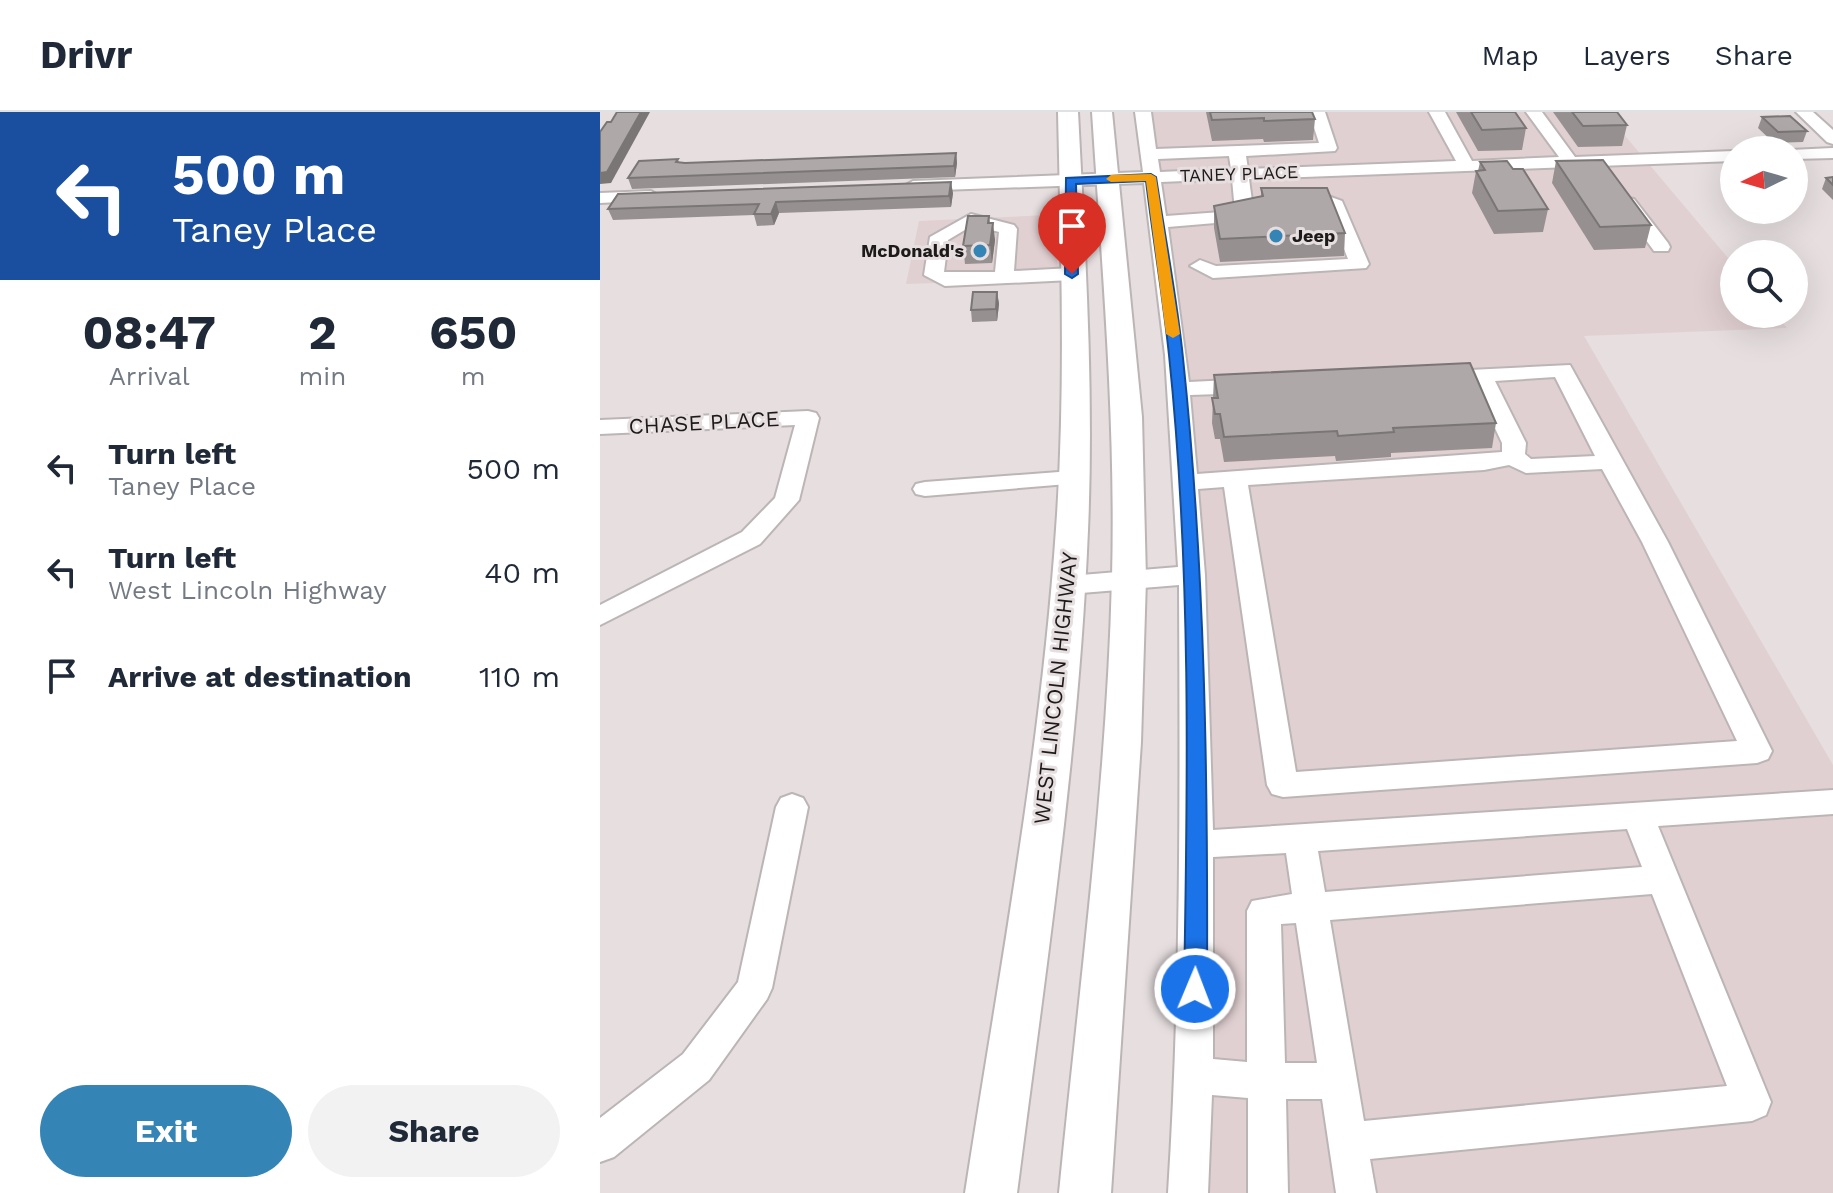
<!DOCTYPE html>
<html lang="en">
<head>
<meta charset="utf-8">
<style>
  body { margin:0; font-family:"Work Sans",sans-serif; background:#f2f2f3; color:#1f2937; height:100vh; display:flex; flex-direction:column; font-size:30px; white-space:nowrap }
  * { box-sizing:border-box; margin:0 }
  p { font-size:26px; color:#747a83 }
  .icon { flex:none; width:44px; height:44px; fill:none; stroke:currentColor; stroke-width:2; stroke-linecap:round; stroke-linejoin:round }
  .map { position:relative; flex:1; overflow:hidden }
  .side { display:flex; flex-direction:column; background:#fff; width:600px }
  .side>* { flex:none }
  .hud { background:#1a4fa0; color:#fff; overflow:hidden }
  .needle { width:52px; rotate:265deg }
  .buttons { position:absolute; left:1120px; top:24px; display:grid; gap:16px }
  .buttons a { display:grid; place-items:center; width:88px; height:88px; border-radius:50%; background:#fff; box-shadow:0 8px 32px #0002; font-size:40px }
  .pin { position:absolute; display:grid; place-items:center; width:68px; height:68px; color:#fff; margin:-82px -34px; border-radius:50% 50% 50% 0; rotate:-45deg; box-shadow:0 0 8px #0007 }
  .pin .icon { rotate:45deg }
  .me { position:absolute; width:88px; margin:-44px; rotate:1deg; stroke-linejoin:round; filter:drop-shadow(0 0 6px #0008) }
  .turn { display:flex; align-items:center; gap:28px; height:168px; padding:0 40px; font-size:36px }
  .turn .icon { width:104px; height:104px; stroke-width:2.5 }
  .turn b { display:block; font-size:56px; line-height:68px }
  .eta { display:flex; justify-content:space-evenly; align-items:center; height:136px; text-align:center }
  .eta b { font-size:48px; font-weight:700; line-height:56px }
  .button { display:flex; gap:16px; margin-top:auto; padding:16px 40px }
  .button a { flex:1; height:92px; border-radius:48px; background:#3485b6; color:#fff; font-size:32px; font-weight:700; line-height:92px; text-align:center }
  .button a+a { background:#f2f2f3; color:#1f2937 }
  ul { padding:0; list-style:none }
  li { display:flex; align-items:center; gap:24px; height:104px; padding:0 40px }
  li div { flex:1 }
  li b { display:block; font-size:30px }
  li em { font-style:normal }
  header { display:flex; align-items:center; gap:48px; box-sizing:border-box; height:112px; padding:0 40px; background:#fff; border-bottom:2px solid #e0e1e3 }
  header strong { font-size:38px }
  nav { display:flex; gap:44px; margin-inline-start:auto; font-size:28px }
  main { display:flex; flex:1; min-height:0 }
  .map>svg:first-child { display:block }
</style>
</head>
<body>
<header>
<strong>Drivr</strong>
<nav><a>Map</a><a>Layers</a><a>Share</a></nav>
</header>
<main>
<section class="side">
<div class="hud">
<div class="turn"><svg class="icon" aria-label="left" viewBox="0 0 24 24"><path d="M17 20v-9H6M10 6l-5 5 5 5"/></svg><div><b>500 m</b>Taney Place</div></div>
</div>
<div class="eta">
<div><b>08:47</b><p>Arrival</p></div>
<div><b>2</b><p>min</p></div>
<div><b>650</b><p>m</p></div>
</div>
<ul>
<li><svg class="icon" aria-label="left" viewBox="0 0 24 24"><path d="M17 20v-9H6M10 6l-5 5 5 5"/></svg><div><b>Turn left</b><p>Taney Place</p></div><em>500 m</em></li>
<li><svg class="icon" aria-label="left" viewBox="0 0 24 24"><path d="M17 20v-9H6M10 6l-5 5 5 5"/></svg><div><b>Turn left</b><p>West Lincoln Highway</p></div><em>40 m</em></li>
<li><svg class="icon" aria-label="arrive" viewBox="0 0 24 24"><path d="M6 21V4h12l-3 4 3 4H6"/></svg><div><b>Arrive at destination</b></div><em>110 m</em></li>
</ul>
<div class="button"><a>Exit</a><a>Share</a></div>
</section>
<div class="map">
<svg width="1233" height="1081" viewBox="0 0 1233 1081">
  <rect width="100%" height="100%" fill="#e6dedf"/>
  <g fill="#e1d0d2">
    <polygon points="542,0 1005,0 1134,153 1134,202 1175,202 1187,216 984,224 1233,653 1233,1081 595,1081 576,243"/>
    <polygon points="452,103 459,167 306,172 319,109"/>
  </g>
  <g fill="none" stroke-linecap="round" stroke-linejoin="round">
    <defs>
      <g id="minor">
        <path d="M535 0H551L556 37 719 31 709 0H725L737 36 735 39 646 44 648 57 856 49 829 0H845L872 49 959 45 926 0H942L975 45 1134 39V49L649 67 654 104 651 108 568 115 589 270 651 267 662 274 651 281 590 283 597 362 902 340V331L873 270H829L826 265 829 260 970 253 1068 430 1172 639 1168 647 1157 651 683 685 672 682 667 673 624 375 598 377 605 463 613 718 1233 678V702L1058 714 1171 990 1166 1003 1152 1009 770 1047 776 1081H736L722 987H686L688 1081H648V986L612 983 608 1081H568C581 878 580 676 579 473L469 482 460 479 456 473 460 467 469 464 578 455 565 243 544 71 313 79 304 74 313 69 543 60ZM629 44 631 57 560 60 558 47ZM632 67 635 99 566 104 561 70ZM955 265 995 344 931 347 925 342 926 331 895 269ZM909 353 926 361 1002 357 1042 430 1137 629 696 660 648 373 884 358ZM1027 717 1042 755 725 780 718 739ZM686 741 692 782 652 789 647 799V950L613 947V745ZM1052 782 1127 974 764 1009 730 808ZM696 811 717 951H685L681 812Z"/>
        <polygon points="1196,0 1213,0 1233,18 1233,32 1227,30"/>
        <polygon points="1233,36 1233,46 1194,47 1194,38 1190,38"/>
        <polygon points="51,79 60,84 57,88 0,91 0,81"/>
        <polygon points="697,84 728,84 742,89 769,152 766,156 613,166 590,154 600,148 616,154 748,147 728,96 691,93 688,89 691,85"/>
        <polygon points="1028,86 1034,87 1068,131 1070,135 1068,139 1054,139 1019,91"/>
        <path d="M371 102 414 113 417 117 414 159 472 156 482 162 472 168 345 174 324 163 330 125ZM373 113 399 120 395 160H344L348 128Z"/>
        <polygon points="208,299 216,301 219,306 199,388 160,432 0,513 0,493 142,420 175,386 195,313 0,322 0,308"/>
        <polygon points="472,359 480,361 484,366 480,371 325,384 316,382 313,377 316,372 325,370"/>
        <polygon points="192,682 203,686 208,695 172,876 167,887 109,968 14,1045 0,1050 0,1006 83,942 138,870 176,695 181,686"/>
      </g>
      <g id="major">
        <path d="M458 0H478C485 139 494 279 488 418 479 640 445 861 417 1081H365C399 861 441 639 456 417 466 278 461 139 458 0Z"/>
        <path d="M492 0H512L542 305 546 467 541 630 511 1081H459C479 877 507 671 512 466 516 310 502 155 492 0Z"/>
      </g>
    </defs>
    <use href="#minor" stroke="#bcb5b6" stroke-width="4"/>
    <use href="#major" stroke="#bcb5b6" stroke-width="4"/>
    <use href="#minor" fill="#fff" fill-rule="evenodd"/>
    <use href="#major" fill="#fff" fill-rule="evenodd"/>
  </g>
  <g fill="#969091">
    <polygon points="606,0 712,0 715,7 713,28 664,30 663,27 612,29"/>
    <polygon points="856,0 915,0 926,16 922,38 878,39"/>
    <polygon points="953,0 1017,0 1027,13 1022,34 978,35"/>
    <polygon points="1162,5 1207,19 1203,30 1174,31 1158,16"/>
    <polygon points="356,41 357,51 355,65 32,77 28,66 78,47 79,51"/>
    <polygon points="956,49 1051,113 1045,136 994,138 952,71"/>
    <polygon points="880,50 913,57 948,97 943,120 894,122 872,81 876,59 878,59"/>
    <polygon points="1233,65 1233,88 1222,77 1226,66"/>
    <polygon points="661,76 745,121 744,144 620,150 614,116 614,94 661,85"/>
    <polygon points="353,81 351,95 179,101 174,113 157,114 154,103 13,108 8,97"/>
    <polygon points="390,111 395,128 392,151 365,152 363,134"/>
    <polygon points="397,180 399,192 397,209 372,210 371,198"/>
    <polygon points="614,263 896,311 892,336 791,341 791,345 736,349 735,344 624,350 620,327 615,327 612,311"/>
  </g>
  <g fill="#7a7676">
    <polygon points="41,0 50,0 11,71 0,72 0,61"/>
    <polygon points="356,41 357,51 355,65 354,54"/>
    <polygon points="351,70 353,81 351,95 349,84"/>
    <polygon points="176,90 179,101 174,113 171,102"/>
    <polygon points="389,104 391,120 393,111 395,128 392,151 388,111"/>
    <polygon points="397,180 399,192 397,209 396,197"/>
  </g>
  <g fill="#afa8a9" stroke="#7a7676" stroke-width="2">
    <polygon points="17,0 41,0 7,60 0,61 0,20 7,10 11,10"/>
    <polygon points="610,0 712,0 715,7 664,9 664,6 612,8"/>
    <polygon points="871,0 915,0 926,16 882,18"/>
    <polygon points="972,0 1017,0 1027,13 983,14"/>
    <polygon points="1190,4 1207,19 1178,20 1162,5"/>
    <polygon points="356,41 354,54 28,66 39,49 78,47 76,50 85,51"/>
    <polygon points="1003,48 1051,113 1000,115 956,49"/>
    <polygon points="907,49 913,57 923,57 948,97 898,99 876,59 885,58 880,50"/>
    <polygon points="1233,65 1233,73 1226,66"/>
    <polygon points="351,70 349,84 176,90 171,102 154,102 159,92 8,97 18,82"/>
    <polygon points="661,76 727,76 745,121 620,127 614,94 663,84"/>
    <polygon points="368,104 389,104 388,111 393,111 390,133 363,134"/>
    <polygon points="373,180 397,180 396,197 371,198"/>
    <polygon points="870,251 896,311 793,316 794,320 738,324 737,319 624,325 620,302 615,302 612,286 618,286 614,263"/>
  </g>
  <path fill="#1a73e8" stroke="#114b97" stroke-width="2" d="M551 62 556 65C565 125 577 186 583 246 605 456 608 666 607 877L603 885 595 888 587 885 584 877C588 666 591 453 569 243 563 185 553 127 546 69L476 72 478 162 472 166 465 162 466 66Z"/>
  <polygon fill="#f59e0b" points="551,62 556,65 580,222 573,226 566,222 546,69 511,70 506,67 511,63"/>
  <g fill="#3485b6" stroke="#e6dedf" stroke-width="3">
    <circle cx="676" cy="124" r="8"/>
    <circle cx="380" cy="139" r="8"/>
  </g>
  <g text-anchor="middle" stroke-width="6" stroke-linejoin="round" paint-order="stroke">
    <g font-size="18" fill="#1d1a1a" stroke="#e6dedf">
      <text transform="translate(639 62) rotate(-2)" y="6">TANEY PLACE</text>
    </g>
    <g font-size="18" font-weight="bold" fill="#1d1a1a" stroke="#e6dedf" text-anchor="start">
      <text x="692" y="130">Jeep</text>
      <text x="364" y="145" text-anchor="end">McDonald's</text>
    </g>
    <g font-size="22" fill="#1d1a1a" stroke="#e6dedf">
      <text transform="translate(104 310) rotate(-3)" y="8">CHASE PLACE</text>
      <text transform="translate(455 576) rotate(-84)" y="8">WEST LINCOLN HIGHWAY</text>
    </g>
  </g>
</svg>
<div class="buttons">
<a><svg class="needle" viewBox="-14 -14 28 28"><path d="M0-13l5 13h-10z" fill="#e53935"/><path d="M0 13l5-13h-10z" fill="#747a83"/></svg></a>
<a><svg class="icon" aria-label="search" viewBox="0 0 24 24"><circle cx="10" cy="10" r="6"/><path d="M15 15l6 6"/></svg></a>
</div>
<div class="pin" style="left:472px;top:162px;background:#d93025"><svg class="icon" aria-label="arrive" viewBox="0 0 24 24"><path d="M6 21V4h12l-3 4 3 4H6"/></svg></div>
<svg class="me" style="left:595px;top:877px" viewBox="-20 -20 40 40"><circle r="17" fill="#1a73e8" stroke="#fff" stroke-width="3"/><path d="M0-11L8 9 0 5-8 9z" fill="#fff"/></svg>
</div>
</main>
</body>
</html>
